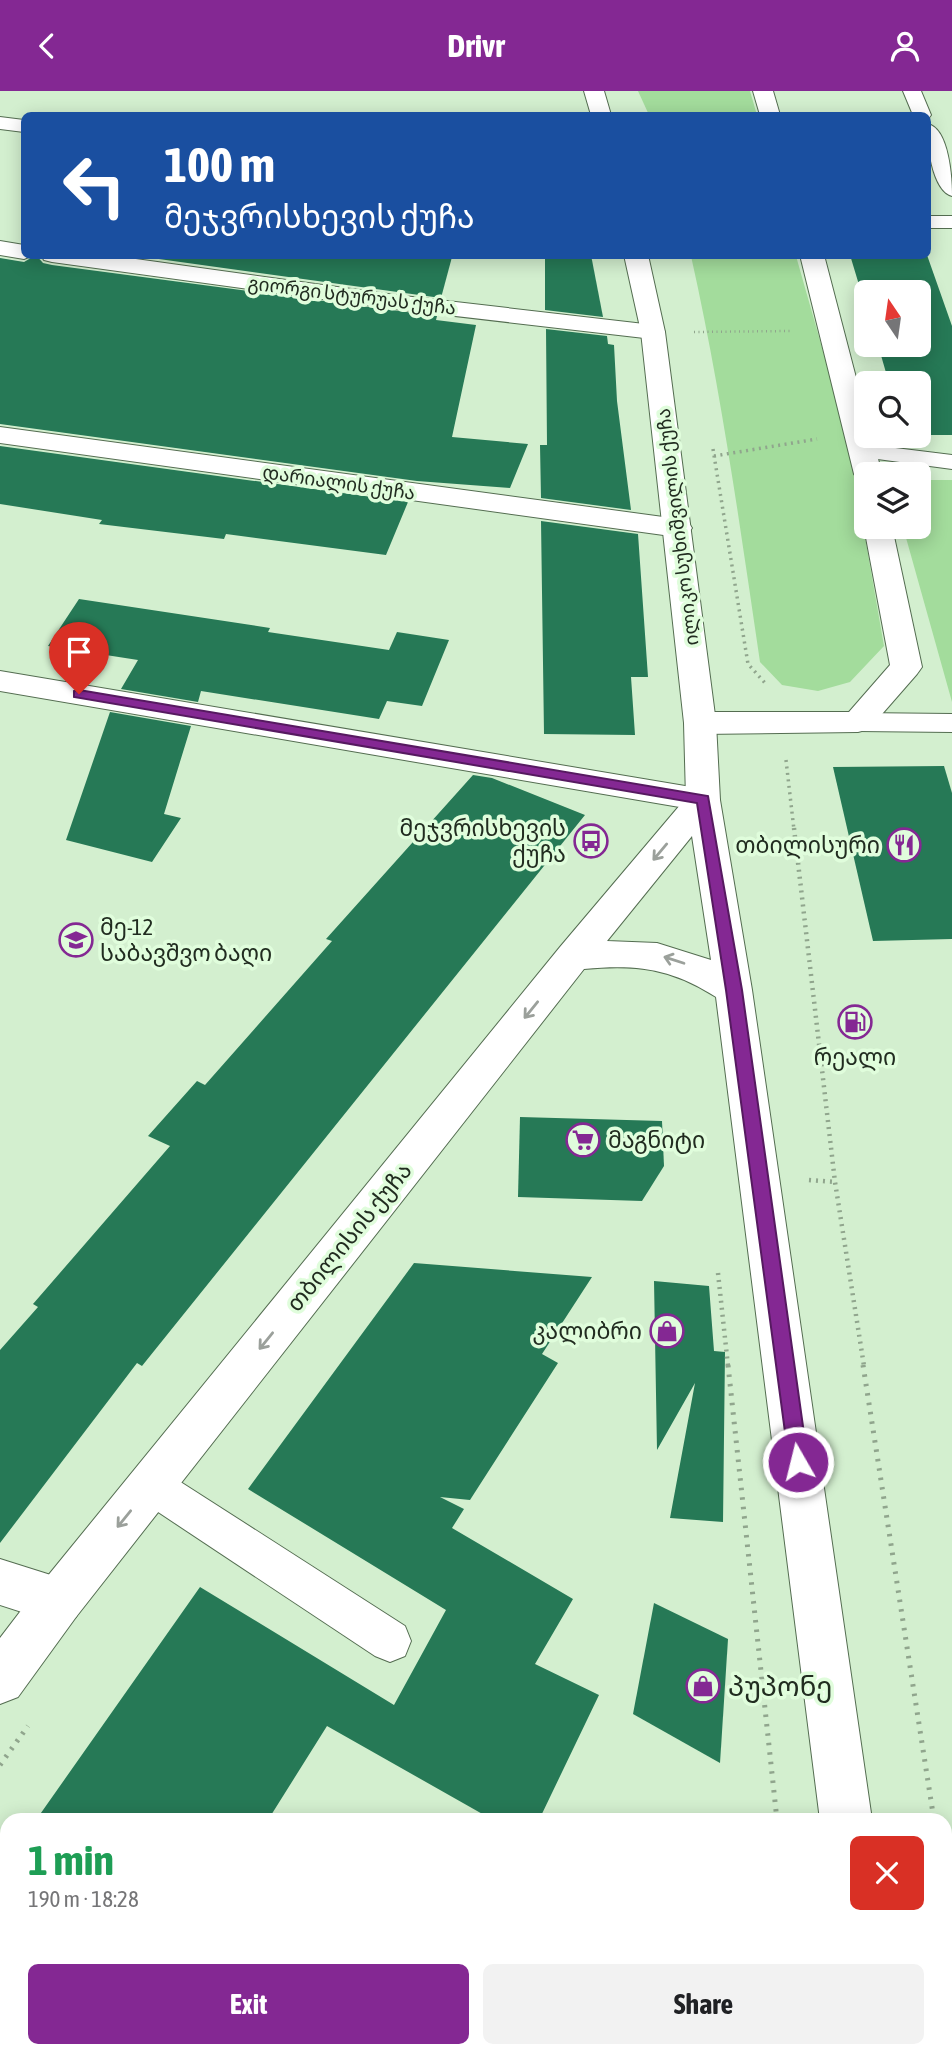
<!DOCTYPE html>
<html lang="en">
<head>
<meta charset="utf-8">
<style>
  body { margin:0; font-family:"Asap Condensed","Noto Sans Georgian",sans-serif; background:#f2f2f2; color:#202124; height:100vh; display:flex; flex-direction:column; font-size:26px; white-space:nowrap }
  * { box-sizing:border-box; margin:0 }
  p { font-size:23px; color:#757577 }
  .icon { flex:none; width:38px; height:38px; fill:none; stroke:currentColor; stroke-width:2; stroke-linecap:round; stroke-linejoin:round }
  .map { position:relative; flex:1; overflow:hidden }
  .panel { position:absolute; left:0px; top:1722px; width:952px; height:245px; display:flex; flex-direction:column; background:#fff; border-radius:21px 21px 0 0; box-shadow:0 4px 18px #0003 }
  .panel>* { flex:none }
  .hud { position:absolute; left:21px; top:21px; width:910px; height:147px; border-radius:10px; box-shadow:0 4px 18px #0003; background:#1a4fa0; color:#fff; overflow:hidden }
  .needle { width:46px; rotate:347deg }
  .buttons { position:absolute; left:854px; top:189px; display:grid; gap:14px }
  .buttons a { display:grid; place-items:center; width:77px; height:77px; border-radius:10px; background:#fff; box-shadow:0 4px 18px #0003; font-size:35px }
  .pin { position:absolute; display:grid; place-items:center; width:60px; height:60px; color:#fff; margin:-72px -30px; border-radius:50% 50% 50% 0; rotate:-45deg; box-shadow:0 0 7px #0007 }
  .pin .icon { rotate:45deg }
  .me { position:absolute; width:77px; margin:-38px; rotate:352deg; stroke-linejoin:round; filter:drop-shadow(0 0 5px #0008) }
  .turn { display:flex; align-items:center; gap:24px; height:147px; padding:0 28px; font-size:32px }
  .turn .icon { width:91px; height:91px; stroke-width:2.5 }
  .turn b { display:block; font-size:49px; line-height:60px }
  .round { display:grid; place-items:center; flex:none; width:74px; height:74px; border-radius:10px; background:#f2f2f2 }
  .overview { display:flex; align-items:center; justify-content:space-between; height:119px; padding:0 28px }
  h1 { font-size:42px; font-weight:700; line-height:52px; color:#1e9e55 }
  .button { display:flex; gap:14px; margin-top:auto; padding:14px 28px }
  .button a { flex:1; height:80px; border-radius:10px; background:#842893; color:#fff; font-size:28px; font-weight:700; line-height:80px; text-align:center }
  .button a+a { background:#f2f2f2; color:#202124 }
  header { display:flex; justify-content:space-between; align-items:center; height:91px; padding:0 28px; background:#842893; color:#fff; font-size:32px; font-weight:700 }
  .map>svg:first-child { display:block }
</style>
</head>
<body>
<header><svg class="icon" aria-label="back" viewBox="0 0 24 24"><path d="M15 5l-7 7 7 7"/></svg>Drivr<svg class="icon" aria-label="person" viewBox="0 0 24 24"><circle cx="12" cy="8" r="4"/><path d="M4 21q1-7 8-7t8 7"/></svg></header>
<div class="map">
<svg width="952" height="1967" viewBox="0 0 952 1967">
  <rect width="100%" height="100%" fill="#d3efcf"/>
  <g fill="#a3dc9c">
    <polygon points="638,0 750,0 757,24 649,24"/>
    <path d="M691 165H796L848 348 884 555 850 591 818 600 782 594 760 571C740 435 721 299 691 165Z"/>
    <polygon points="919,389 952,389 952,611 903,436 919,436"/>
  </g>
  <g fill="#267956">
    <polygon points="36,164 43,172 52,174 437,225 436,229 476,234 452,346 528,353 510,397 417,390 0,333 0,167 24,171"/>
    <polygon points="130,164 420,164 452,166 441,207"/>
    <polygon points="545,164 591,164 603,226 545,219"/>
    <polygon points="850,164 927,164 952,235 952,344 919,344 919,292 889,292 878,254 919,254 919,201 866,201 866,217"/>
    <polygon points="546,238 607,245 608,253 614,254 617,310 631,419 541,407 540,354 547,354"/>
    <polygon points="0,355 408,411 386,464 226,443 224,448 99,433 102,429 0,413"/>
    <polygon points="541,430 638,443 648,586 631,586 635,644 544,643"/>
    <polygon points="79,508 270,537 268,541 389,559 397,541 449,549 422,615 387,610 379,628 201,600 198,611 121,598 138,569 48,555"/>
    <polygon points="110,621 191,635 164,723 181,727 152,771 66,749"/>
    <polygon points="944,675 952,702 952,848 873,850 833,676"/>
    <polygon points="473,684 492,687 585,724 142,1275 137,1272 0,1452 0,1259 38,1216 33,1213 170,1055 148,1045 197,990 205,994 332,850 326,848"/>
    <polygon points="520,1026 662,1030 664,1075 642,1110 518,1106"/>
    <polygon points="414,1172 592,1186 542,1263 558,1272 470,1409 440,1406 464,1418 452,1437 573,1508 535,1573 599,1604 539,1729 493,1729 327,1635 268,1729 36,1729 200,1496 394,1614 446,1519 248,1398"/>
    <polygon points="654,1190 709,1195 714,1260 725,1261 723,1431 670,1427 695,1292 657,1359"/>
    <polygon points="654,1512 728,1548 720,1672 633,1623"/>
  </g>
  <g fill="none" stroke-linecap="round" stroke-linejoin="round">
    <defs>
      <g id="lane">
        <polygon points="903,0 921,0 931,24 928,28 928,24 913,24"/>
        <path d="M928 33C949 38 952 87 952 105 932 100 926 50 928 33Z"/>
        <rect x="928" y="125" width="24" height="12"/>
        <polygon points="863,353 952,364 952,378 855,365 851,360 855,355"/>
        <polygon points="858,622 952,623 952,641 858,640 848,637 844,631 848,625"/>
        <polygon points="151,1375 165,1381 405,1535 411,1550 405,1565 390,1571 375,1565 137,1407 131,1394 137,1381"/>
      </g>
      <g id="street">
        <polygon points="753,0 773,0 780,24 760,24"/>
        <polygon points="0,26 24,29 24,41 0,38"/>
        <polygon points="0,150 24,154 24,164 33,164 24,168 0,164"/>
        <polygon points="41,164 107,164 395,204 653,234 662,236 665,241 662,246 653,248 395,218 52,171 44,169"/>
        <polygon points="800,164 824,164 866,325 866,345 872,345 882,383 866,383 866,391 858,389 854,383"/>
        <polygon points="0,336 678,428 688,431 692,437 688,443 678,446 0,352"/>
        <polygon points="866,432 866,436 892,436 922,576 917,583 869,638 858,641 700,643 689,639 684,632 689,625 700,621 849,621 890,574 864,436"/>
        <polygon points="0,580 703,698 715,701 720,709 715,717 703,720 0,600"/>
        <polygon points="0,1468 76,1492 83,1509 76,1526 59,1533 0,1514"/>
      </g>
      <g id="secondary">
        <polygon points="584,0 604,0 611,24 591,24"/>
        <path d="M624 164H648L665 241 716 632 720 709 752 899 872 1729H820L716 906C671 877 636 873 584 878L76 1526 18 1606 0 1613V1547L42 1492 560 856 686 707 684 632 641 241ZM692 745 711 869 657 852 607 850Z"/>
        <polygon points="849,1960 905,1960 906,1967 850,1967"/>
      </g>
    </defs>
    <use href="#lane" stroke="#546d51" stroke-width="2"/>
    <use href="#street" stroke="#546d51" stroke-width="2"/>
    <use href="#secondary" stroke="#546d51" stroke-width="2"/>
    <polyline stroke="#90a58d" stroke-width="2.5" stroke-dasharray="1 3.5" stroke-linecap="butt" points="694,241 790,240"/>
    <g stroke="#90a58d" stroke-width="3.5" stroke-dasharray="2 4.5" stroke-linecap="butt">
      <polyline points="713,358 748,573 765,592"/>
      <polyline points="714,365 817,348"/>
      <polyline points="786,669 794,739"/>
    </g>
    <g stroke="#90a58d" stroke-width="4.5" stroke-dasharray="2 5" stroke-linecap="butt">
      <polyline points="794,737 835,1091 864,1275"/>
      <polyline points="809,1089 835,1091"/>
      <polyline points="718,1182 728,1275"/>
    </g>
    <g stroke="#90a58d" stroke-width="5" stroke-dasharray="2.5 7" stroke-linecap="butt">
      <polyline points="728,1274 777,1729"/>
      <polyline points="863,1274 934,1729"/>
      <polyline points="0,1674 28,1635"/>
      <polyline points="945,1803 952,1849"/>
      <polyline points="801,1960 802,1967"/>
    </g>
    <use href="#lane" fill="#fff" fill-rule="evenodd"/>
    <use href="#street" fill="#fff" fill-rule="evenodd"/>
    <use href="#secondary" fill="#fff" fill-rule="evenodd"/>
  </g>
  <defs><path id="oneway-shaft" d="M-6 0H5M1.5-3L5.5 0L1.5 3" fill="none" stroke-width="1.6" stroke-linecap="round" stroke-linejoin="round" transform="scale(1.75)"/></defs>
  <g stroke="#9ba09b">
    <use href="#oneway-shaft" transform="translate(660 761) rotate(130)"/>
    <use href="#oneway-shaft" transform="translate(674 869) rotate(-162)"/>
    <use href="#oneway-shaft" transform="translate(531 919) rotate(129)"/>
    <use href="#oneway-shaft" transform="translate(266 1250) rotate(129)"/>
    <use href="#oneway-shaft" transform="translate(124 1428) rotate(129)"/>
  </g>
  <polygon fill="#842893" stroke="#561a60" stroke-width="2" points="79,599 708,705 742,899 808,1371 805,1378 798,1380 792,1378 789,1371 726,899 697,712 74,606 74,600"/>
  <defs>
    <symbol id="bus-ring" viewBox="-11 -11 22 22"><circle r="9.5" fill="#e0fddc" stroke="#842893" stroke-width="1.5"/><path d="M-5-6H5V4H4V6H2V4H-2V6H-4V4H-5ZM-3.5-4V0h7V-4ZM-3.5 1.2v1.5H-2V1.2ZM2 1.2v1.5H3.5V1.2Z" fill="#842893"/></symbol>
    <symbol id="restaurant-ring" viewBox="-11 -11 22 22"><circle r="9.5" fill="#e0fddc" stroke="#842893" stroke-width="1.5"/><path d="M-5-6h1v4h1v-4h1v4h1v-4h1v5L-1.5 .5V6h-2V.5L-5-1ZM5-6V6H3V1.5H1.5Q1.5-4 5-6Z" fill="#842893"/></symbol>
    <symbol id="school-ring" viewBox="-11 -11 22 22"><circle r="9.5" fill="#e0fddc" stroke="#842893" stroke-width="1.5"/><path d="M0-5L7-2L0 1L-7-2ZM-4 1L0 2.5L4 1V4Q0 6-4 4Z" fill="#842893"/></symbol>
    <symbol id="fuel-ring" viewBox="-11 -11 22 22"><circle r="9.5" fill="#e0fddc" stroke="#842893" stroke-width="1.5"/><path d="M-5.5-6h7V0h2V4h1.3V-2.5L3-4.5l.8-.8L6-3V5H2.5V1h-1V6h-7ZM-4.2-4.7v3.2H.2V-4.7Z" fill="#842893"/></symbol>
    <symbol id="supermarket-ring" viewBox="-11 -11 22 22"><circle r="9.5" fill="#e0fddc" stroke="#842893" stroke-width="1.5"/><path d="M-6-5.5h2.5l.6 2H6L4.5 2H-2.5L-4.4-4H-6ZM-1.5 3.2a1.3 1.3 0 1 0 .1 0ZM3 3.2a1.3 1.3 0 1 0 .1 0Z" fill="#842893"/></symbol>
    <symbol id="shop-ring" viewBox="-11 -11 22 22"><circle r="9.5" fill="#e0fddc" stroke="#842893" stroke-width="1.5"/><path d="M-5-2.5h2.3a2.7 3.5 0 0 1 5.4 0H5L5.5 6h-11ZM-1.5-2.5h3a1.5 2.3 0 0 0-3 0Z" fill="#842893"/></symbol>
  </defs>
  <g fill-rule="evenodd">
    <use href="#bus-ring" x="572" y="731" width="38" height="38"/>
    <use href="#restaurant-ring" x="885" y="735" width="38" height="38"/>
    <use href="#school-ring" x="57" y="830" width="38" height="38"/>
    <use href="#fuel-ring" x="836" y="912" width="38" height="38"/>
    <use href="#supermarket-ring" x="564" y="1030" width="38" height="38"/>
    <use href="#shop-ring" x="648" y="1221" width="38" height="38"/>
    <use href="#shop-ring" x="684" y="1576" width="38" height="38"/>
  </g>
  <g text-anchor="middle" stroke-width="7" stroke-linejoin="round" paint-order="stroke">
    <g font-size="19" fill="#212c20" stroke="#e0fddc">
      <text transform="translate(352 204) rotate(7)" y="7">გიორგი სტურუას ქუჩა</text>
      <text transform="translate(339 391) rotate(8)" y="7">დარიალის ქუჩა</text>
      <text transform="translate(677 436) rotate(-97)" y="7">ილიკო სუხიშვილის ქუჩა</text>
    </g>
    <g font-size="23" fill="#212c20" stroke="#e0fddc" text-anchor="end">
      <text x="566" y="745">მეჯვრისხევის<tspan x="566" dy="26">ქუჩა</tspan></text>
      <text x="880" y="762">თბილისური</text>
      <text x="100" y="844" text-anchor="start">მე-12<tspan x="100" dy="26">საბავშვო ბაღი</tspan></text>
      <text x="855" y="974" text-anchor="middle">რეალი</text>
      <text x="608" y="1057" text-anchor="start">მაგნიტი</text>
      <text x="642" y="1248">კალიბრი</text>
    </g>
    <g font-size="23" fill="#212c20" stroke="#e0fddc">
      <text transform="translate(349 1146) rotate(-51)" y="8">თბილისის ქუჩა</text>
    </g>
    <g font-size="28" fill="#212c20" stroke="#e0fddc" text-anchor="start">
      <text x="728" y="1605">პუპონე</text>
    </g>
  </g>
</svg>
<div class="buttons">
<a><svg class="needle" viewBox="-14 -14 28 28"><path d="M0-13l5 13h-10z" fill="#e53935"/><path d="M0 13l5-13h-10z" fill="#757577"/></svg></a>
<a><svg class="icon" aria-label="search" viewBox="0 0 24 24"><circle cx="10" cy="10" r="6"/><path d="M15 15l6 6"/></svg></a>
<a><svg class="icon" aria-label="layers" viewBox="0 0 24 24"><path d="M12 4l9 5-9 5-9-5zM3 14l9 5 9-5"/></svg></a>
</div>
<div class="pin" style="left:79px;top:603px;background:#d93025"><svg class="icon" aria-label="arrive" viewBox="0 0 24 24"><path d="M6 21V4h12l-3 4 3 4H6"/></svg></div>
<svg class="me" style="left:798px;top:1371px" viewBox="-20 -20 40 40"><circle r="17" fill="#842893" stroke="#fff" stroke-width="3"/><path d="M0-11L8 9 0 5-8 9z" fill="#fff"/></svg>
<div class="hud">
<div class="turn"><svg class="icon" aria-label="left" viewBox="0 0 24 24"><path d="M17 20v-9H6M10 6l-5 5 5 5"/></svg><div><b>100 m</b>მეჯვრისხევის ქუჩა</div></div>
</div>
<section class="panel">
<div class="overview"><div><h1>1 min</h1><p>190 m · 18:28</p></div><a class="round" style="background:#d93025;color:#fff"><svg class="icon" aria-label="close" viewBox="0 0 24 24"><path d="M6 6l12 12M18 6L6 18"/></svg></a></div>
<div class="button"><a>Exit</a><a>Share</a></div>
</section>
</div>
</body>
</html>
